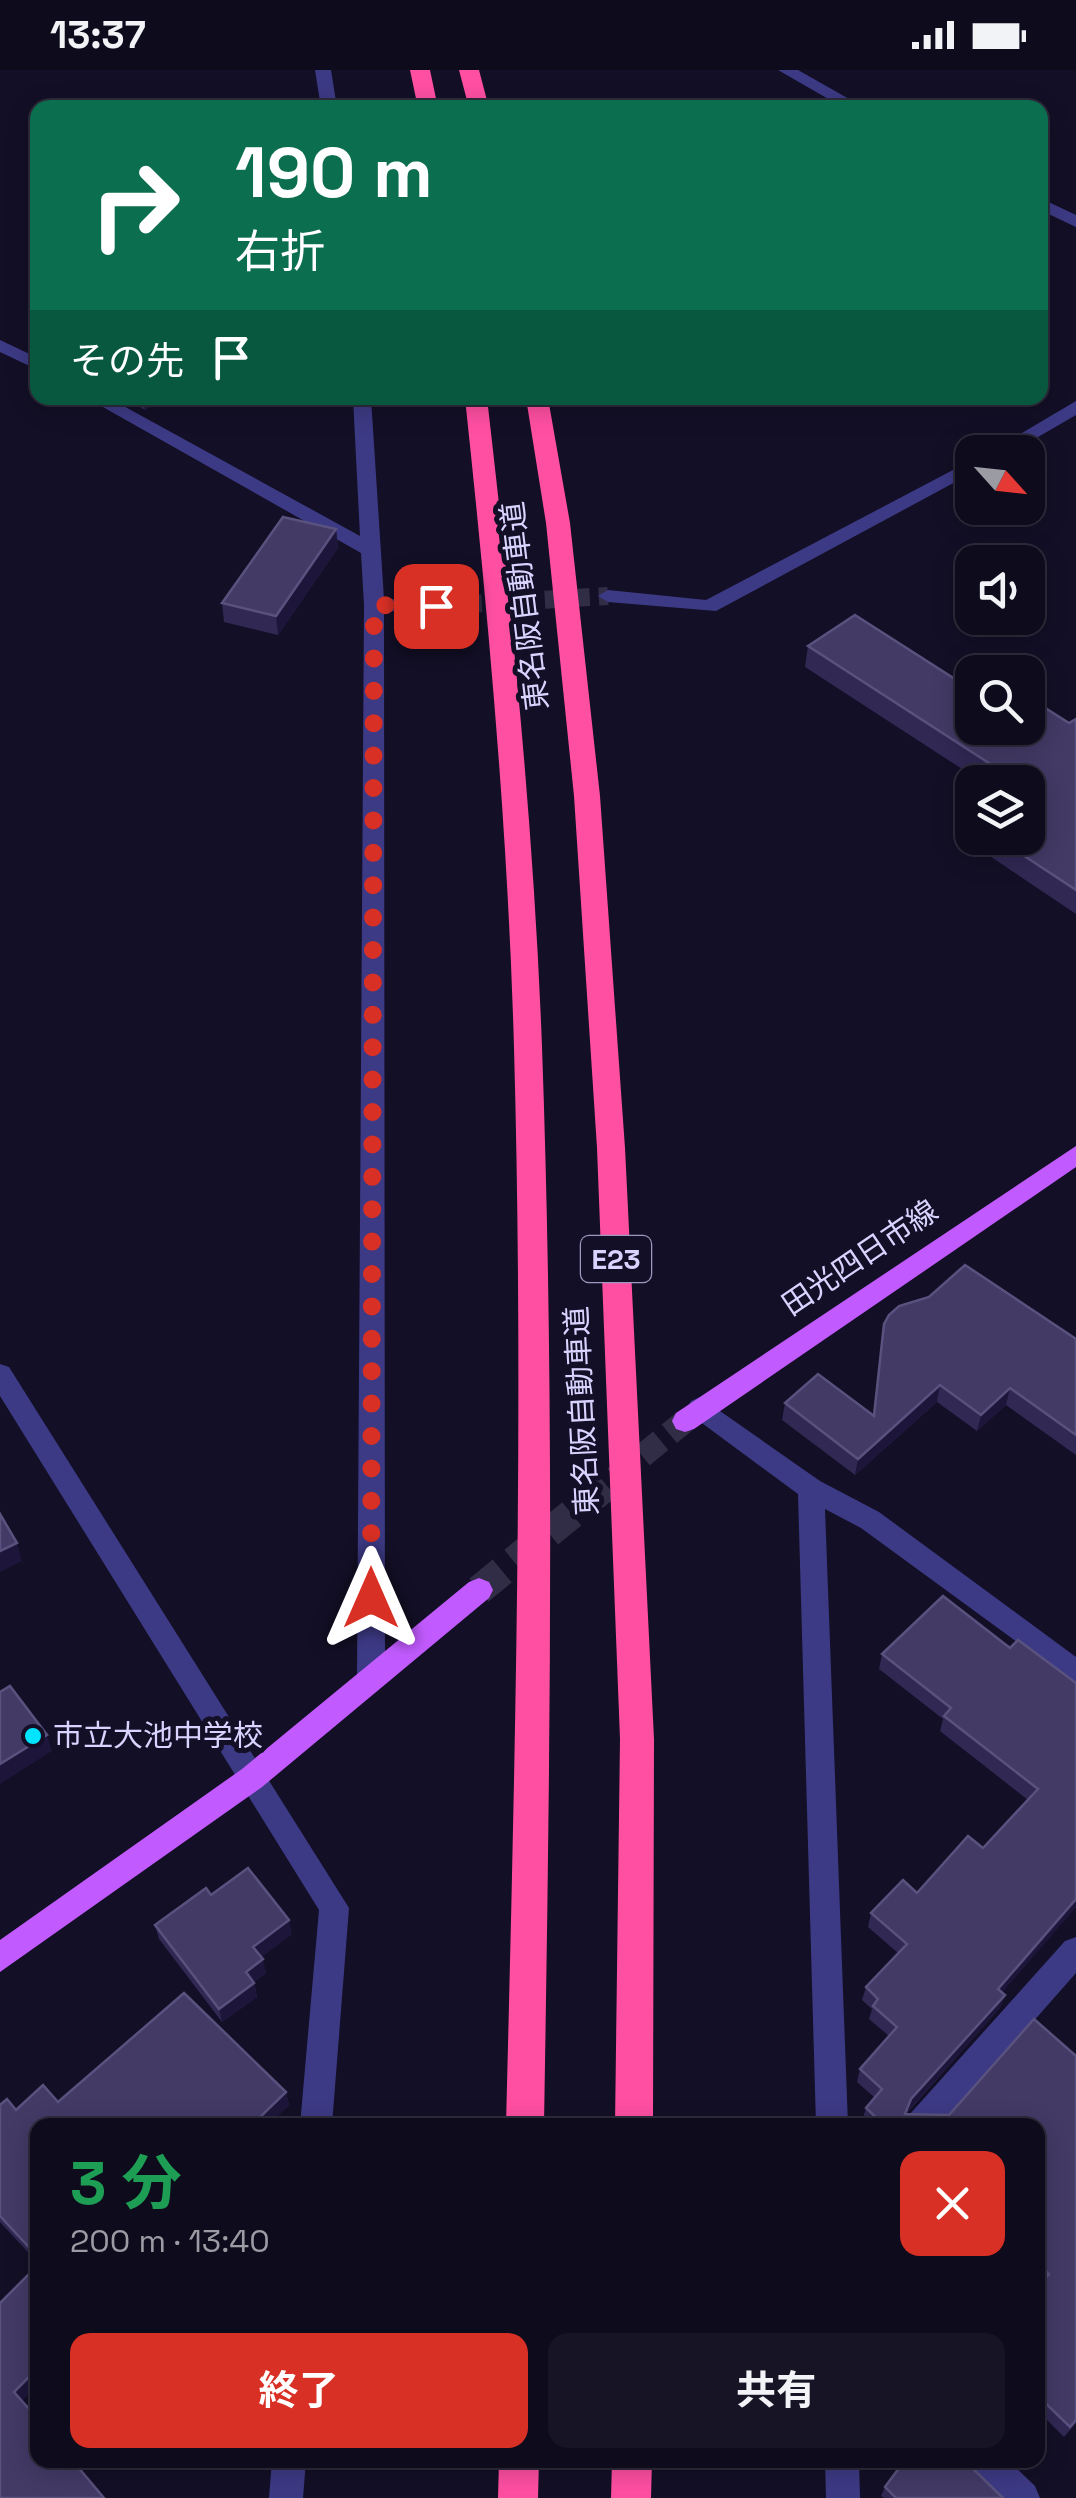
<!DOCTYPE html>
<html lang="ja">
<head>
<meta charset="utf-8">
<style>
  body { margin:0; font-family:"Space Grotesk","Noto Sans JP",sans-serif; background:#171425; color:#f1f3f6; height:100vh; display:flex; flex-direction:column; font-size:38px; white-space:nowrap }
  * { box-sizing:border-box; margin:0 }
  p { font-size:32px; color:#9b9ba3 }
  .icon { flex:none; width:55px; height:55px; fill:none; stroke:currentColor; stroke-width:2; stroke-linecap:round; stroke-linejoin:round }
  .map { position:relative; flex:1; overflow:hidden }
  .sheet { position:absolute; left:30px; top:2048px; width:1015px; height:350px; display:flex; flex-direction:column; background:#0e0b1c; border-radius:20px; box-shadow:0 5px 25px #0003,0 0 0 2px #2e2b3b }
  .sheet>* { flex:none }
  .guide { position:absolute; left:30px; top:30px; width:1018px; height:305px; border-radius:20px; box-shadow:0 5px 25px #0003,0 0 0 2px #2e2b3b; background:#0b6e4f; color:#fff; overflow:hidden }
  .needle { width:65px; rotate:117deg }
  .fabs { position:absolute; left:955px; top:365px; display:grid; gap:20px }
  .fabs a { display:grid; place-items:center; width:90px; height:90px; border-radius:20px; background:#0e0b1c; box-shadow:0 5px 25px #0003,0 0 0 2px #2e2b3b; font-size:50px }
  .pin { position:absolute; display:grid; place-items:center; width:85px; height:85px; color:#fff; margin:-42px; border-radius:20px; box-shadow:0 5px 15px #0006 }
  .me { position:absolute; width:110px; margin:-55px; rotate:0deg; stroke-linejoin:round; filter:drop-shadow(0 0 8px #0008) }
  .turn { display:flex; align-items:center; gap:35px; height:210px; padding:0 40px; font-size:45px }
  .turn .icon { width:130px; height:130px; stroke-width:2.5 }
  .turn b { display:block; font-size:70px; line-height:85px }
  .then { display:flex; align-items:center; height:95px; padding:0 40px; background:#0003; gap:20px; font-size:38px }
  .round { display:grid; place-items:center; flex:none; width:105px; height:105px; border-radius:20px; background:#171425 }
  .summary { display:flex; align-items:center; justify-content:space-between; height:170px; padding:0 40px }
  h1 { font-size:60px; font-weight:700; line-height:75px; color:#1e9e55 }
  .button { display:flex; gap:20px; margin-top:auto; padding:20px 40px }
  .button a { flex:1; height:115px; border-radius:20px; background:#d93025; color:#fff; font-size:40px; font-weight:700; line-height:115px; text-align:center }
  .button a+a { background:#171425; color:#f1f3f6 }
  .status { display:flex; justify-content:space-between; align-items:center; height:70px; padding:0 50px; background:#0e0b1c; direction:ltr }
  .status svg { height:28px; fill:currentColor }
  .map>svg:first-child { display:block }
</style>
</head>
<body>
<div class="status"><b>13:37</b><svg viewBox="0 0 49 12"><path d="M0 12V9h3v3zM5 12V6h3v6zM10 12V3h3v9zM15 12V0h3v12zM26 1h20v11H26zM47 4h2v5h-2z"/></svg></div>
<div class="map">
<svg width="1076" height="2428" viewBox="0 0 1076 2428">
  <rect width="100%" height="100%" fill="#130f26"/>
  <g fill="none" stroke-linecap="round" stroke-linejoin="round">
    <polyline stroke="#312d47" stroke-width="18" stroke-dasharray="18 9" stroke-linecap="butt" points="437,536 608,526"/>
    <polyline stroke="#312d47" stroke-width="24" stroke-dasharray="24 11" stroke-linecap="butt" points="615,1408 685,1351"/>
    <polyline stroke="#312d47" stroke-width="30" stroke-dasharray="30 15" stroke-linecap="butt" points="479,1520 618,1406"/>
    <g fill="#3d3a85" fill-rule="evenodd">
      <polygon points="315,0 331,0 337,38 321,38"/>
      <polygon points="778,0 798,0 865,38 844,38"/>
      <polygon points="1040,128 1076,145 1076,157 1040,140"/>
      <polygon points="0,270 38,288 38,300 0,282"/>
      <polygon points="87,328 109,328 360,466 353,328 371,328 384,529 437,530 447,536 437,542 384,541 385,1608 381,1617 371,1620 361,1617 357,1608 364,535 361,483"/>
      <polygon points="1076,331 1076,345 1012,382 990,382"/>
      <polygon points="972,390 972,403 716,541 608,532 598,526 608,520 706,530"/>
      <polygon points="0,1294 9,1297 349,1838 332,2055 300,2055 319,1840 0,1326"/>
      <polygon points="700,1327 820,1411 879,1442 1076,1587 1076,1615 861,1458 825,1439 848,2055 816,2055 798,1424 691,1345 687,1338 691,1331"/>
      <polygon points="1076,1867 1076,1903 942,2055 905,2055 910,2044 1065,1871"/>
      <polygon points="272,2390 306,2390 303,2428 269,2428"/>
      <polygon points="825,2390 859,2390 860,2428 826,2428"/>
      <polygon points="966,2390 1008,2390 1035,2416 1040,2428 998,2428 971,2402"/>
    </g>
    <g fill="#c25bff" fill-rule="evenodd">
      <polygon points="1076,1076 1076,1097 694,1359 685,1362 676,1359 672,1351 676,1343"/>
      <polygon points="479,1508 489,1512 493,1520 489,1528 262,1717 0,1902 0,1870 242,1699 469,1512"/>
    </g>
    <g fill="#ff4fa3" fill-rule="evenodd">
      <polygon points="410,0 430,0 438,38 418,38"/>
      <polygon points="459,0 479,0 489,38 469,38"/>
      <path d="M465 328H487C512 544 534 760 542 977 555 1337 550 1696 544 2055H506C515 1696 524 1337 514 978 508 760 488 544 465 328Z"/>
      <polygon points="526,328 548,328 570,453 600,726 625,1078 654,1669 653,2055 615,2055 620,1669 597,1078 574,726 546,453"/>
      <polygon points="499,2390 539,2390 538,2428 498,2428"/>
      <polygon points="612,2390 652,2390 651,2428 611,2428"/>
    </g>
  </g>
  <g fill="#312854">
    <polygon points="124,328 167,328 145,340"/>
    <polygon points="336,459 338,478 278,565 224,552 222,533"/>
    <polygon points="808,576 972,658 1069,653 1076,649 1076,844 957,764 960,743 972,735 972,768 1028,768 1028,712 982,712 805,597"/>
    <polygon points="884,1254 1076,1269 1076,1385 1006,1335 977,1361 937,1332 855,1405 782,1350 785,1333 873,1345"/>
    <polygon points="1010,1578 1076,1613 1076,1837 1002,1922 1005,1925 1000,1938 906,2044 949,2045 1034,1949 1076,2353 1064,2367 1038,2341 1038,2217 1041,2213 1038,2210 1038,2055 867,2055 862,2051 866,2038 875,2028 857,2012 860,1999 889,1966 869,1949 872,1939 862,1930 866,1917 898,1883 868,1857 871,1843 917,1823 983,1778 1028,1730 940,1661 943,1649 879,1599 882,1584"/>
    <polygon points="211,1825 292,1864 261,1887 266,1903 254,1912 257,1927 222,1952 159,1869 155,1855"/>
    <polygon points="286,2022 289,2035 268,2055 38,2055 38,2193 0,2152 0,2035 16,2040 58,2032"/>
    <polygon points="895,2390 964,2390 1003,2428 884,2428 881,2426 885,2417 901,2396"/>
  </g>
  <g fill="#1d163a">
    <polygon points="143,328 167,328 145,340"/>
    <polygon points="336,459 338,478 278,565 276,546"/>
    <polygon points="940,1315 937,1332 855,1405 858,1389"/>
    <polygon points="1010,1318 1006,1335 977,1361 981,1345"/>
    <polygon points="17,1473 22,1491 0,1502 0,1481"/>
    <polygon points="47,1665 52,1681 0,1714 0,1694"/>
    <polygon points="1076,1829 1076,1837 994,1932 998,1919"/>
    <polygon points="289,1850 292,1864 256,1891 253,1877"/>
    <polygon points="263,1889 266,1903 249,1916 246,1902"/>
    <polygon points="254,1913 257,1927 222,1952 219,1939"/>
    <polygon points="1005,1925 1000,1938 907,2042 902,2055 911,2029"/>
    <polygon points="286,2022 289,2035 268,2055 252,2055"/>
    <polygon points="38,2298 38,2315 20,2333 14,2322"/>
  </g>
  <g fill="#433a66" stroke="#5a527e" stroke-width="2.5">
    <polygon points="283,447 336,459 276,546 222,533"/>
    <polygon points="855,545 972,620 972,658 1028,658 1028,627 1069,653 1076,649 1076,820 997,768 1028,768 1028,712 1005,712 1012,708 808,576"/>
    <polygon points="972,735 972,751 960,743"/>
    <polygon points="965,1195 1076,1269 1076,1365 1010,1318 981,1345 940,1315 858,1389 785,1333 818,1304 874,1346 884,1254 889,1245 899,1236 929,1227"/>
    <polygon points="0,1444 17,1473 0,1481"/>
    <polygon points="943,1526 1010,1578 1018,1570 1076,1613 1076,1829 998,1919 1005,1925 911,2029 905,2044 949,2045 1034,1949 1076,1986 1076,2350 1070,2357 1038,2326 1038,2258 1045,2249 1038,2242 1038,2217 1049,2204 1038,2194 1038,2055 884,2055 866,2038 882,2019 860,1999 897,1957 873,1936 878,1929 866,1917 907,1874 871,1843 903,1810 917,1823 968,1766 983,1778 1038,1719 944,1646 951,1638 882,1584"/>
    <polygon points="10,1616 47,1665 0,1694 0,1622"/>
    <polygon points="248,1798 289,1850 253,1877 263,1889 246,1902 254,1913 219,1939 155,1855 206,1818 211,1825"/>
    <polygon points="184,1923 286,2022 252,2055 38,2055 38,2187 0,2146 0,2035 7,2029 16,2040 43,2015 58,2032"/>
    <polygon points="38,2195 38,2298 14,2322 38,2349 38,2390 72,2390 104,2428 0,2428 0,2233"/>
    <polygon points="905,2390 964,2390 1003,2428 896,2428 885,2417"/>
  </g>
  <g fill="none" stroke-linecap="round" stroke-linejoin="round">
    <polyline stroke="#d93025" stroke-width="18" stroke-dasharray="0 32.4" points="371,1528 374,535 436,536"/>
  </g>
  <circle fill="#00e5ff" stroke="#130f26" stroke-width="4" cx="33" cy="1666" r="10"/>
  <g text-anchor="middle" stroke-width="10" stroke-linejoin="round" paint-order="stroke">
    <rect fill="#130f26" stroke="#9e99be" stroke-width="2.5" x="581" y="1166" width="70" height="46" rx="8"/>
    <g font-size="28" font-weight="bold" fill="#d9d4ff">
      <text x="616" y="1199">E23</text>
    </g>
    <g font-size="30" fill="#d9d4ff" stroke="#130f26">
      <text transform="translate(525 536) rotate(-97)" y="10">東名阪自動車道</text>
      <text transform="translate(860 1188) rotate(-34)" y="10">田光四日市線</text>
      <text transform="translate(582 1341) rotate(-93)" y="10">東名阪自動車道</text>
    </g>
    <g font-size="30" fill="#d9d4ff" stroke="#130f26" text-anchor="start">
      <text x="53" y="1676">市立大池中学校</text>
    </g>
  </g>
</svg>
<div class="fabs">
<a><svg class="needle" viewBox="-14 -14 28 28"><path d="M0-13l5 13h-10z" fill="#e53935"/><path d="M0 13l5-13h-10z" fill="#9b9ba3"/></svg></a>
<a><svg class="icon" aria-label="sound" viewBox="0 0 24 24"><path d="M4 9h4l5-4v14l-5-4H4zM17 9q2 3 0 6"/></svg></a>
<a><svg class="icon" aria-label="search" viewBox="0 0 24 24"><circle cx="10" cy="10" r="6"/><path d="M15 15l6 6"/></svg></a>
<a><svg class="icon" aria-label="layers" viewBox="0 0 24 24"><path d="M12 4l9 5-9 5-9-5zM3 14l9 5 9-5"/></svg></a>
</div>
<div class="pin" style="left:436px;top:536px;background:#d93025"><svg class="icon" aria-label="arrive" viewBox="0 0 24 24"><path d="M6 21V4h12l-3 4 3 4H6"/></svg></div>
<svg class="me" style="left:371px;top:1528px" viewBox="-20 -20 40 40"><path d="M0-17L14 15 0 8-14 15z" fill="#d93025" stroke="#fff" stroke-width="4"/></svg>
<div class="guide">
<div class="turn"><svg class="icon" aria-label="right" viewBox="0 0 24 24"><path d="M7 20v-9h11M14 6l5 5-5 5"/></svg><div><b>190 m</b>右折</div></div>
<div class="then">その先<svg class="icon" aria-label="arrive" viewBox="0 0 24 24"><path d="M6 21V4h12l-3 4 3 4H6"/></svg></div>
</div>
<section class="sheet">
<div class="summary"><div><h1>3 分</h1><p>200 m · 13:40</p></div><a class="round" style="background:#d93025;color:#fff"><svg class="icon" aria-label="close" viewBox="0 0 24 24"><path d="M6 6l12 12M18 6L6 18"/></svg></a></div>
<div class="button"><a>終了</a><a>共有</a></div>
</section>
</div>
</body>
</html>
